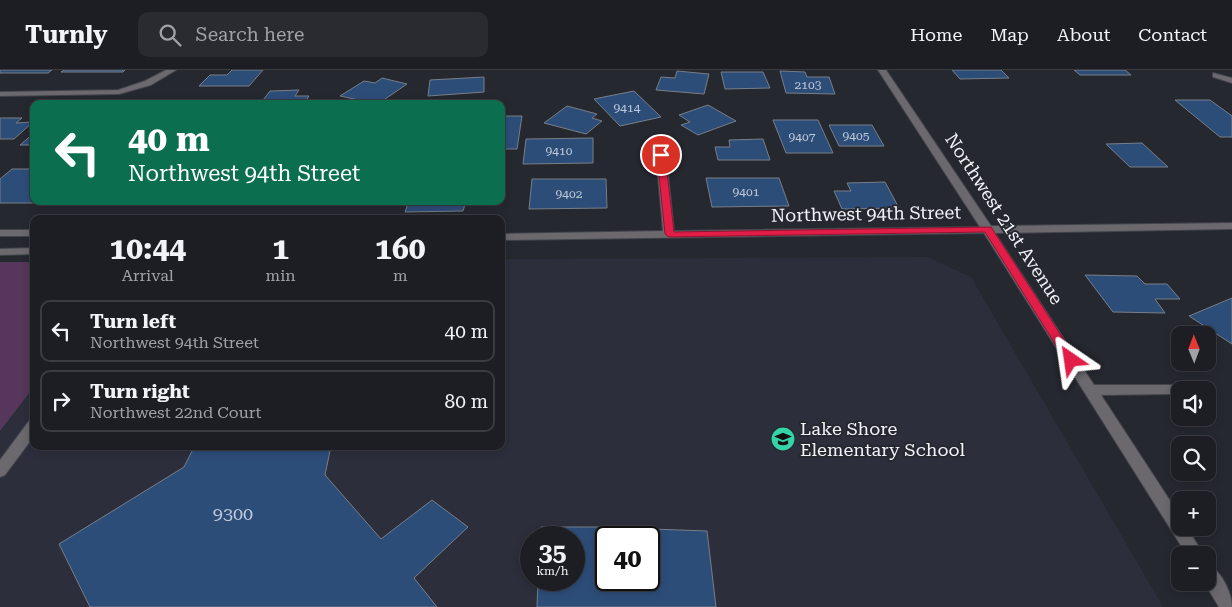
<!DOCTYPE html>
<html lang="en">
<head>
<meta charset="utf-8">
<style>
  body { margin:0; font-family:"Roboto Serif",serif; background:#292b31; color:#f1f3f6; height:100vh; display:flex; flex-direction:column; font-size:19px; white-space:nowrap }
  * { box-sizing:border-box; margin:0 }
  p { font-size:16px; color:#a0a2a6 }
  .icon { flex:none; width:28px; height:28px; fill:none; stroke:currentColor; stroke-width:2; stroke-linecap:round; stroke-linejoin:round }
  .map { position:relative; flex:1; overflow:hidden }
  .details { position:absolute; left:30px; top:145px; width:475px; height:235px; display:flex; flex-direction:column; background:#1c1e24; border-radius:10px; box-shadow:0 2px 8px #0003,0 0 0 1px #3a3c41 }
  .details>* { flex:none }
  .guide { position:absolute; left:30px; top:30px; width:475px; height:105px; border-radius:10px; box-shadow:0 2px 8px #0003,0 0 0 1px #3a3c41; background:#0b6e4f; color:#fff; overflow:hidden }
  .needle { width:32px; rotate:359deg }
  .buttons { position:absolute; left:1171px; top:256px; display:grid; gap:10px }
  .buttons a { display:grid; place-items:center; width:45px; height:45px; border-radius:10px; background:#1c1e24; box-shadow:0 2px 8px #0003,0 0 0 1px #3a3c41; font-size:25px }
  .speed { position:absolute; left:520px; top:456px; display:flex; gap:10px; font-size:25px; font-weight:700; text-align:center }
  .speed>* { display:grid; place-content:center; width:65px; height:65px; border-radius:50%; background:#1c1e24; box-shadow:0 2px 8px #0003,0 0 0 1px #3a3c41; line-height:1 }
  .speed small { font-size:12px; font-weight:400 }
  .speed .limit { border:2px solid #111; border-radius:8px; background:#fff; color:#111 }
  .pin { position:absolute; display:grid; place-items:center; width:42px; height:42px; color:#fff; margin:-21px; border:2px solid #fff; border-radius:50%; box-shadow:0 1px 5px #0007 }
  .me { position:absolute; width:55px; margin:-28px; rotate:328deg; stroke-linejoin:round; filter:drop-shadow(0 0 4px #0008) }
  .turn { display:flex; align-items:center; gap:18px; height:105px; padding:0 15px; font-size:22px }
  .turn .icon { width:65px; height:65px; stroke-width:2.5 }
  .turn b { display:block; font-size:35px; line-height:42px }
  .eta { display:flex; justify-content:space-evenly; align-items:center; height:85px; text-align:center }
  .eta b { font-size:30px; font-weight:700; line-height:35px }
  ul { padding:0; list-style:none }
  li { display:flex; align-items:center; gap:15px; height:62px; margin:0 10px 8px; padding:0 5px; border:2px solid #3a3c41; border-radius:10px }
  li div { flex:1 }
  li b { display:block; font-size:19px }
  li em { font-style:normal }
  header { display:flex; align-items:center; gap:30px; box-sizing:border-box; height:70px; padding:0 25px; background:#1c1e24; border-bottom:1px solid #3a3c41 }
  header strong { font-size:24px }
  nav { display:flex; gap:28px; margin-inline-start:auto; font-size:18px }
  .search { width:350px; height:45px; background:#292b31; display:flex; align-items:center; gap:12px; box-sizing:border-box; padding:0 18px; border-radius:10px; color:#a0a2a6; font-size:19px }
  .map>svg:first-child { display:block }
</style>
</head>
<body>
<header>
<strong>Turnly</strong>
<div class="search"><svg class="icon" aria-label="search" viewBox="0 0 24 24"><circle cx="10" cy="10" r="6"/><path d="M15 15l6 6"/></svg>Search here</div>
<nav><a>Home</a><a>Map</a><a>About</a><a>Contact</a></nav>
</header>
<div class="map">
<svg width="1232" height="537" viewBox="0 0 1232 537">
  <rect width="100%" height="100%" fill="#262830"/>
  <path fill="#2c2e3c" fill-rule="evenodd" d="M927 187 971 207 1163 537H0V361L34 317V376H501V189ZM531 468H574V510H531ZM606 468H649V510H606Z"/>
  <polygon fill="#56375b" points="0,192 34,192 34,317 0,361"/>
  <g fill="#2d4d79" stroke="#787e87">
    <polygon points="0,0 52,0 48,3 0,3"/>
    <polygon points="64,0 125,0 123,2 61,2"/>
    <polygon points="232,0 263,0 249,16 199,16 210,5 227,5"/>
    <polygon points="952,0 1001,0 1009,8 960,9"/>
    <polygon points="1074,0 1125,0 1131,5 1080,5"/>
    <polygon points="677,1 709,4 704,24 656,20 661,7 675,8"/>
    <polygon points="780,1 805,2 807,7 829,7 835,24 786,23"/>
    <polygon points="721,2 763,2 770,18 725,19"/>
    <polygon points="484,7 484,22 428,26 430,10"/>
    <polygon points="382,8 407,14 378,34 340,26 364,11 375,13"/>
    <polygon points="299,20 295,26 309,26 304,34 260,34 270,21"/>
    <polygon points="634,21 661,47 620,56 594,29"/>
    <polygon points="1175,30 1210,30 1232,46 1232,67 1220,67"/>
    <polygon points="708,35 736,51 698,65 681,55 690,52 679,45"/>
    <polygon points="567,36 597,44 592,48 602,51 586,64 544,53"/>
    <polygon points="501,46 522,46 517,79 501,79"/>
    <polygon points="0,48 22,48 16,53 33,52 14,69 0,69"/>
    <polygon points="773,50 818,50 833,83 786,83"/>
    <polygon points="829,55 872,55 884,76 839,76"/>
    <polygon points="34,63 34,75 20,75"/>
    <polygon points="593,68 593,93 523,94 526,69"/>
    <polygon points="763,69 770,90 718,90 715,77 730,77 729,70"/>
    <polygon points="1142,73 1168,97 1130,97 1106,74"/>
    <polygon points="12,99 34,99 34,131 65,131 64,133 0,133 0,109"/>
    <polygon points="706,108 779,108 789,136 712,137"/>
    <polygon points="532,109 606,109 607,138 529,139"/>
    <polygon points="885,112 899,138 842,139 834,121 851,121 847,113"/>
    <polygon points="409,131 466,131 463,141 405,142"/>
    <polygon points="1085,205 1137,206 1145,214 1167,214 1180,229 1155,229 1165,243 1113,242"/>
    <polygon points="1232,228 1232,274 1189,246"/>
    <polygon points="62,376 331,376 325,405 381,469 432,430 468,457 414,508 437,537 90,537 59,474 184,397 194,377 61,378"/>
    <polygon points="541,457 601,457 600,467 615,468 606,468 606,510 649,510 649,469 652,470 652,459 707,461 716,537 537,537 538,510 574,510 574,468 540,468"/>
  </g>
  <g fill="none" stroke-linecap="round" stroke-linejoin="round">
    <defs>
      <g id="minor">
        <polygon points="166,0 176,0 151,15 119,24 0,26 0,22 118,20 145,11"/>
        <polygon points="878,0 886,0 991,156 1232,153 1232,159 995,163 1094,315 1177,315 1179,319 1177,323 1172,324 1101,325 1180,446 1180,458 1187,458 1204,485 1187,485 984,163 501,170 501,164 663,161 656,85 661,82 666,85 674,161 980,157"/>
        <polygon points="1213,3 1232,8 1232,13 1213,7"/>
        <rect x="0" y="160" width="34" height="6"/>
        <polygon points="34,178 34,184 0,185 0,179"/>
        <polygon points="34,349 34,366 5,405 0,407 0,390 29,351"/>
        <path d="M1208 495C1221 500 1232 523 1232 537H1219L1204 512H1208Z"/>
      </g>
    </defs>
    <use href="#minor" stroke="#43444c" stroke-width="2"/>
    <use href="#minor" fill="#6b696e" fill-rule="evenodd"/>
  </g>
  <polygon fill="#e11d48" stroke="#92132f" points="661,82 665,85 674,162 991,157 1077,290 1071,294 1067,293 985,162 669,167 665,164 657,85"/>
  <defs>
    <symbol id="school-disc" viewBox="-11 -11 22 22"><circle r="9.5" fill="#34d4a8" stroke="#262830"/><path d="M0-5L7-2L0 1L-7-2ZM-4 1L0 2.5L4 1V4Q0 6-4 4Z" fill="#111"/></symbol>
  </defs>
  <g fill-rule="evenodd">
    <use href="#school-disc" x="769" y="355" width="28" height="28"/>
  </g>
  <g text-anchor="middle" stroke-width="4" stroke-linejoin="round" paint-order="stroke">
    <g font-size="12" fill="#c1cad9">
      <text x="808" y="19">2103</text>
      <text x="627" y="42">9414</text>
      <text x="856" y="70">9405</text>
      <text x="802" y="71">9407</text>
      <text x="559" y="85">9410</text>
      <text x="746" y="126">9401</text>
      <text x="569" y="128">9402</text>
    </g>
    <g font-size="18" fill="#f2f3f9" stroke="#262830">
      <text transform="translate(866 144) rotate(-1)" y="6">Northwest 94th Street</text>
      <text transform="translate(1004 149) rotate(57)" y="6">Northwest 21st Avenue</text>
    </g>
    <g font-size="18" fill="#f2f3f9" stroke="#262830" text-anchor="start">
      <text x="800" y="365">Lake Shore<tspan x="800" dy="21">Elementary School</tspan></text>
    </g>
    <g font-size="18" fill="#c1cad9">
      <text x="233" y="450">9300</text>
    </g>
  </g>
</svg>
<div class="buttons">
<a><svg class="needle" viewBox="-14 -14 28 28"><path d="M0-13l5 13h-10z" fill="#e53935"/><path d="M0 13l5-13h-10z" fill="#a0a2a6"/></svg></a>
<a><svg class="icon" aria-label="sound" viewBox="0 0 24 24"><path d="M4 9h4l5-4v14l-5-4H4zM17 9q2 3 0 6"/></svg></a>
<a><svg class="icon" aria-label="search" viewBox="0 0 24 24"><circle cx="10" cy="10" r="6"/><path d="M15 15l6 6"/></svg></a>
<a>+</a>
<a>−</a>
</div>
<div class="speed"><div>35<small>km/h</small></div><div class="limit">40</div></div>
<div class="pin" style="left:661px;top:85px;background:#d93025"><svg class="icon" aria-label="arrive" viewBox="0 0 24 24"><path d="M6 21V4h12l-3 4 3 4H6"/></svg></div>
<svg class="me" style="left:1071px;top:290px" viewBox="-20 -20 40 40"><path d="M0-17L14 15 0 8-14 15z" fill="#e11d48" stroke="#fff" stroke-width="4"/></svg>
<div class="guide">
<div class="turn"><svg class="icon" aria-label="left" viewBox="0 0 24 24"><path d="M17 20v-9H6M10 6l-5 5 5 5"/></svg><div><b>40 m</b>Northwest 94th Street</div></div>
</div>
<section class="details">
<div class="eta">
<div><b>10:44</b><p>Arrival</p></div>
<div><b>1</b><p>min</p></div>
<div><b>160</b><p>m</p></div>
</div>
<ul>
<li><svg class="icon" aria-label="left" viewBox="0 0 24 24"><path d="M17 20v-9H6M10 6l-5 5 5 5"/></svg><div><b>Turn left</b><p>Northwest 94th Street</p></div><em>40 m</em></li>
<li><svg class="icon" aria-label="right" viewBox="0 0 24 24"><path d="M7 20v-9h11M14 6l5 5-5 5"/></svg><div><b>Turn right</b><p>Northwest 22nd Court</p></div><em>80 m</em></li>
</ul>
</section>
</div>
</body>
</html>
